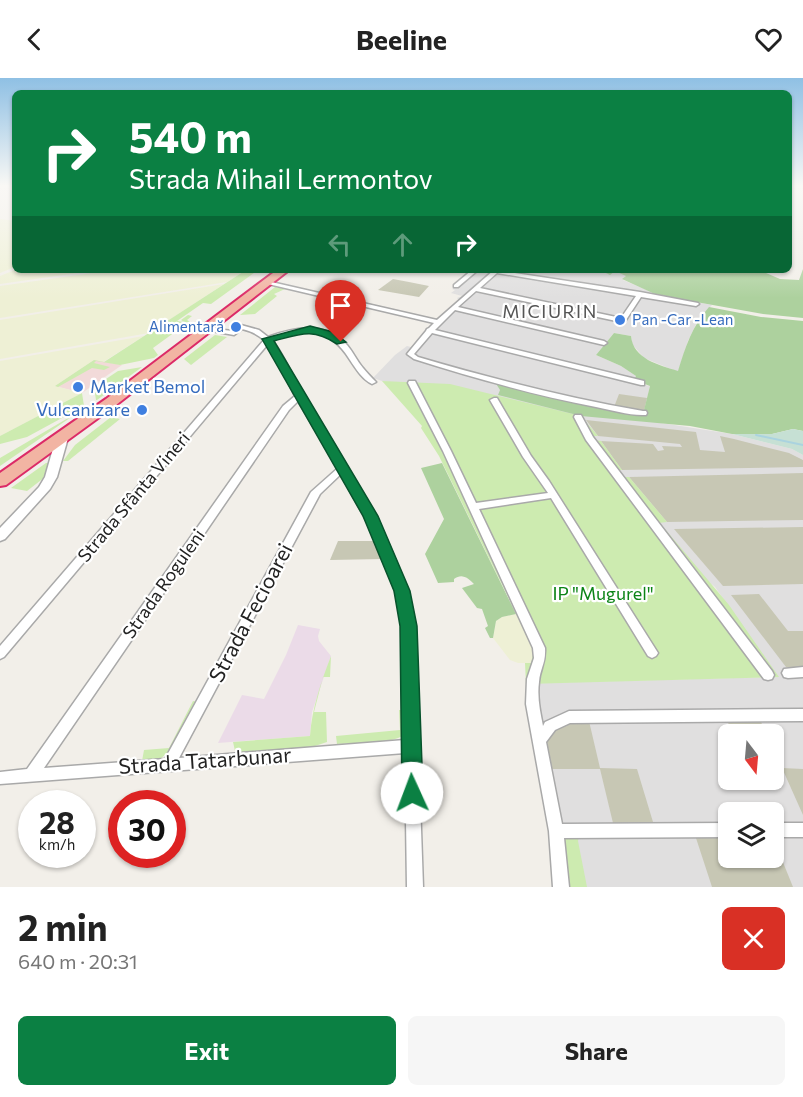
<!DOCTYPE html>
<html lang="en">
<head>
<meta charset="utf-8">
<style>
  body { margin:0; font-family:Commissioner,sans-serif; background:#f6f6f6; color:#222; height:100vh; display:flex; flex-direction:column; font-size:22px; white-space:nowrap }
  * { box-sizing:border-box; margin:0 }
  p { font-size:20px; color:#767676 }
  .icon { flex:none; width:33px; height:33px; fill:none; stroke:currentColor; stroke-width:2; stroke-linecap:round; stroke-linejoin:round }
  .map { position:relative; height:809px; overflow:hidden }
  .drawer { display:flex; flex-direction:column; background:#fff; flex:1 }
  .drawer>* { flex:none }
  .guide { position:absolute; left:12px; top:12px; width:780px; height:183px; border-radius:9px; box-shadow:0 2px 4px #0004; background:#0b8043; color:#fff; overflow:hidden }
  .needle { width:39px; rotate:164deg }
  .tools { position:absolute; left:718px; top:646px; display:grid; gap:12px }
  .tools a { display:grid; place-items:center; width:66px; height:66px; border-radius:9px; background:#fff; box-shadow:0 2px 4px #0004; font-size:30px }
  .speed { position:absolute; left:18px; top:712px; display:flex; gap:12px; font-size:30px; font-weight:700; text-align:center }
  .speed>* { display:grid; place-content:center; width:78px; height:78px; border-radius:50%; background:#fff; box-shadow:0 2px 4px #0004; line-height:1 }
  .speed small { font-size:15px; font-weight:400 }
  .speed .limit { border:9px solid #d22; background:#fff; color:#111 }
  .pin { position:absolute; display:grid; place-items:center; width:51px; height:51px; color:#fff; margin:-62px -26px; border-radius:50% 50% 50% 0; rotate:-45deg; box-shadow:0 0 6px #0007 }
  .pin .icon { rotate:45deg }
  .me { position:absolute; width:66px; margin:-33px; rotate:358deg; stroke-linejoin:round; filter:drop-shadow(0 0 4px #0008) }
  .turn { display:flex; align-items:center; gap:21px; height:126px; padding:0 18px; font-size:27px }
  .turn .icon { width:78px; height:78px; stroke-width:2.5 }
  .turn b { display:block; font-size:42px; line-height:51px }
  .lanes { display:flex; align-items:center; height:57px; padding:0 18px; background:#0003; justify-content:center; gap:30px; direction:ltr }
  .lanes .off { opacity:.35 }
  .round { display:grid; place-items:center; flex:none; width:63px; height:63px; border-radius:9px; background:#f6f6f6 }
  .headline { display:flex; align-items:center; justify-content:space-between; height:102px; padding:0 18px }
  h1 { font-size:36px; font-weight:700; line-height:45px }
  .action { display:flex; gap:12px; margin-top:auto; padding:12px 18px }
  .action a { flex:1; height:69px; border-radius:9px; background:#0b8043; color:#fff; font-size:24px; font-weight:700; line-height:69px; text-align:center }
  .action a+a { background:#f6f6f6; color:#222 }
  header { display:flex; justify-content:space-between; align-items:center; height:78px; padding:0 18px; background:#fff; font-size:27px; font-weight:700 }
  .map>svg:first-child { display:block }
</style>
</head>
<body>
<header><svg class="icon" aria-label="back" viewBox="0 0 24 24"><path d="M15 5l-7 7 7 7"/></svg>Beeline<svg class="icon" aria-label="heart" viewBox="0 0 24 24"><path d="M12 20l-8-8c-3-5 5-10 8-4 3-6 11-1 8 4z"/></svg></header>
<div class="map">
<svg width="803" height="809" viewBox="0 0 803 809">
  <rect width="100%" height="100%" fill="#f2efe9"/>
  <path fill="#e0dfdf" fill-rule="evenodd" d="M478 192 617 193 627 197 623 202 659 217 712 227 699 240 688 263 678 294 644 280 632 266 631 258 614 255 596 277 621 288 636 298 635 301 641 306 650 308 642 342 732 356 792 371 803 377V809H575L546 659 540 647 536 605 778 599 715 509 491 317 382 303 373 300 395 277 407 268 411 269 459 222 457 220 462 218 451 215 455 212 452 211ZM729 657H774V702H729ZM729 735H774V780H729Z"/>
  <polygon fill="#f2dad9" points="94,282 122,287 82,315 55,308"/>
  <polygon fill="#ebdbe8" points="298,547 320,551 318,558 319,563 331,578 312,634 310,658 218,665 242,617 264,621 286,577"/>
  <g fill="#c7c7b4">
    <polygon points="393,201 409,204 429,208 419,219 378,212"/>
    <polygon points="619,316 647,320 644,333 614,329"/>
    <polygon points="586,342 696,354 700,372 725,374 720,358 734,361 789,375 803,382 803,389 622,392 601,363 653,366 658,373 664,372 662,368 682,369 680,366 598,358"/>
    <polygon points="803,395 803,442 667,444 629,399"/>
    <polygon points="803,449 803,506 723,508 674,451"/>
    <polygon points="338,463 376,463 383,481 330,482"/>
    <polygon points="759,516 788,553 803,553 803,589 786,589 731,517"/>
    <polygon points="727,642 760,642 767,657 733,657"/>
    <polygon points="589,643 600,690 637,691 653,744 613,745 600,691 552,691 546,659 561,645"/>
    <polygon points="774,673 782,690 803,691 803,737 782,690 774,690"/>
    <polygon points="695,757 729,757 729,780 774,780 774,762 793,809 712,809"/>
  </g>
  <g fill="#eef0d5">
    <polygon points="0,141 15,143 15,189 0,195"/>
    <polygon points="15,192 98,192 0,206 0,198"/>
    <polygon points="114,192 246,192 227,204 0,240 0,208"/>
    <polygon points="224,206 149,255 0,281 0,242"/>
    <polygon points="144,258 103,284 94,282 55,308 82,315 0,358 0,283"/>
    <polygon points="516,536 534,573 531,585 518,585 510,582 493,560 496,543 502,539"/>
  </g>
  <g fill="#cdebb0">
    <polygon points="246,192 258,192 211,226 203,225 177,243 184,244 181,242 188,237 192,238 187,242 195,247 191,251 175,254 153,270 158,277 154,280 120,287 96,283 94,285 110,289 104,292 92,290 58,309 55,308 94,282 104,284"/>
    <polygon points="275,209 285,211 274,216 277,218 255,236 240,237"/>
    <polygon points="215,257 227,259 191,287 184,281"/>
    <polygon points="142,289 97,322 96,322 94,309 118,293"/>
    <polygon points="382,303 450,306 581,338 598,358 593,358 595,362 601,363 622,392 618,392 623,399 629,399 667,444 658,445 663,451 665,451 729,527 779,599 526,606 525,585 531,585 534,572 439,378 421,350 422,348"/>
    <polygon points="82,315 84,328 27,359 0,366 0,358"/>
    <polygon points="80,333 0,388 0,380"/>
    <polygon points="111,339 120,341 68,383 63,383 75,367"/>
    <polygon points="46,385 50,385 45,399 27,413 11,410"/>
    <path d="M331 578 330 599H323L314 634H326L327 664 312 669 239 675 235 673 233 664 310 658C312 630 321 604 331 578Z"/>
    <polygon points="193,623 198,624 171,672 160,681 142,683 144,672 169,670"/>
    <path d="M399 632H406C406 638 408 649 405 655 401 666 348 665 337 666L336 658 400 652Z"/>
    <polygon points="565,758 579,758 578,763 587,809 565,809 562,765"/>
  </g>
  <g fill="#add19e">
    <polygon points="803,191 803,240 763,236 657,217 622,201 626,198 615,193 610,197 600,192 759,192 780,201 799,202"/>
    <path d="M709 229 761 239 803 243V353L793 351 772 356H732L690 348 581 338 498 317 500 312 495 304 574 325 643 336 650 308 634 302 636 298 621 288 596 277 614 255 631 258C633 281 659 287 678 293 685 270 692 248 709 229Z"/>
    <path d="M442 385 516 536 502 539 496 543 493 560H490L485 550 488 548 482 531 477 530 462 510 474 506C468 500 462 495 454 501V504L438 505 425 476 444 441 421 390Z"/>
  </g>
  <polygon fill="#c6e0d4" points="793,351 803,353 803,377 792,371 732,356 772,356"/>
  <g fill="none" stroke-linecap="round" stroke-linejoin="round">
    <polyline stroke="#aad3df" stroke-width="2" points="756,357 803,367"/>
    <defs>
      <g id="minor">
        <polygon points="472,192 478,192 458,209 454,209 454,207"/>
        <path d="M494 192 640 214 698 225 699 226 696 228 641 219 626 242 621 244 476 213 458 229 604 263 607 265 604 267 455 232 435 252 644 303V307H641L432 255 414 276 418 279C493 301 567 320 643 333H646L647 335 646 337C630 338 612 332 596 329 534 317 474 300 414 281L407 276 426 253 427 251 429 250 434 245 264 205 267 203 437 242ZM497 195 636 218 621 240 480 210Z"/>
        <path d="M241 247 259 252 268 259C295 249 326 243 347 267 353 274 357 283 363 290 367 295 371 299 376 304L372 306C362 301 356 291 350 282 329 248 306 250 272 262 287 281 295 305 307 326 338 378 375 429 397 486 405 506 409 527 414 548L423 809H407L405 675 0 706V694L27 691 283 328 295 318 278 283 268 266 4 579 0 581V568L264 262C257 256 251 253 242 251L234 257 206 252V250L233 253ZM298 323 338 390 311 414 165 681 44 690 289 332ZM341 396 374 457 387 486 396 516 402 548 405 662 179 680 320 416Z"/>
        <path d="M409 303H415L416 305 451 373 476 425 548 415 523 379 490 322 494 320H497L531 378 549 403 658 575 656 578 652 580 648 578 551 420 479 431 545 570C546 586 540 590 539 604 537 619 540 633 543 648L545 644 569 633 803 631V643L570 645 555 652 546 664 562 746 729 745V759L564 760 569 809H553L549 753 526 626 527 601 534 580 533 570 443 373 408 305Z"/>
        <polygon points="575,337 581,337 593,359 772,593 774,597 772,601 768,602 764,601 586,362 574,339"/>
        <polygon points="803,589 803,599 788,600 784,599 782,595 784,591"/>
        <rect x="774" y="745" width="29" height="14"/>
      </g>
      <polygon id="tertiary" points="62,357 68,360 57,399 50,411 5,461 0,463 0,450 39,409 45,399 56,360"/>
      <polygon id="trunk" points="277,192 289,192 116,327 6,407 0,408 0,395 106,321"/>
    </defs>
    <use href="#minor" stroke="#a9a9a9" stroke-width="3"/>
    <use href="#tertiary" stroke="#a9a9a9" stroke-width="3"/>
    <use href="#trunk" stroke="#dc2a67" stroke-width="4"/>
    <use href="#minor" fill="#fff" fill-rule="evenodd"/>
    <use href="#tertiary" fill="#fff" fill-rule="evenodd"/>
    <use href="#trunk" fill="#f2b4a3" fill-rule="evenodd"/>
  </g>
  <linearGradient id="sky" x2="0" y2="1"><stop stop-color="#8fc0e4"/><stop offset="0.49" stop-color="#f9f8f5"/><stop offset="1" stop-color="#f9f8f5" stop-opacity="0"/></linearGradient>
  <rect width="803" height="220" fill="url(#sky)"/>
  <path fill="#0b8043" stroke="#07532c" stroke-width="1.5" d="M310 248 333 254 346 264 337 266C312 250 301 256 274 263L378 438 410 513 417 548 423 715 419 722 412 725 405 722 402 715 400 548 394 513 363 438 262 261Z"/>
  <g fill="#3f7fe0" stroke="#fff" stroke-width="2">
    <circle cx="620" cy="242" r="6"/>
    <circle cx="236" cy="249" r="6"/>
    <circle cx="78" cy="309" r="6"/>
    <circle cx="142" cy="332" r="6"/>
  </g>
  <g text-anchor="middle" stroke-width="4.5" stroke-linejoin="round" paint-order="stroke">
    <g font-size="15" fill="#366cbe" stroke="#fff" text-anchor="start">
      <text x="632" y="247">Pan -Car -Lean</text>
      <text x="224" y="254" text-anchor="end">Alimentară</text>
    </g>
    <g font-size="18" letter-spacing="1.5" fill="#555" stroke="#fff">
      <text x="550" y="240">MICIURIN</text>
    </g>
    <g font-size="18" fill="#366cbe" stroke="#fff" text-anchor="start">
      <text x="90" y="315">Market Bemol</text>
      <text x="130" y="338" text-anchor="end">Vulcanizare</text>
    </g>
    <g font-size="18" fill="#222" stroke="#fff">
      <text transform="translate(134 419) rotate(-50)" y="6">Strada Sfânta Vineri</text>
      <text transform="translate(164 506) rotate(-55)" y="6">Strada Roguleni</text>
    </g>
    <g font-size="18" fill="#0c8416" stroke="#fff">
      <text x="603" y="522">IP "Mugurel"</text>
    </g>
    <g font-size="21" fill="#222" stroke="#fff">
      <text transform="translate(251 535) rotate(-62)" y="7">Strada Fecioarei</text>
      <text transform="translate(205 683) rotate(-4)" y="7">Strada Tatarbunar</text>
    </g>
  </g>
</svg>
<div class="tools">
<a><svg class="needle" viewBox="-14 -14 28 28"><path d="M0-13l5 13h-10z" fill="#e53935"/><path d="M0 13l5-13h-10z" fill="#767676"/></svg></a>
<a><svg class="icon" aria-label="layers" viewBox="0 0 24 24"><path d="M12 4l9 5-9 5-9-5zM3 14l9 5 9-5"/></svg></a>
</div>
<div class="speed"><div>28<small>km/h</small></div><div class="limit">30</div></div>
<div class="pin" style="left:341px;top:264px;background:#d93025"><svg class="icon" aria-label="arrive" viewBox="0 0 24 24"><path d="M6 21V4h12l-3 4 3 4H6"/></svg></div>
<svg class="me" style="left:412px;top:715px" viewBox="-20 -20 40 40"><circle r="19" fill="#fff"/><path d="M0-13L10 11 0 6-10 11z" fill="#0b8043"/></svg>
<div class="guide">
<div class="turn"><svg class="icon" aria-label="right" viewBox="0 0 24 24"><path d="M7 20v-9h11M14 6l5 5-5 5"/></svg><div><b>540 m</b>Strada Mihail Lermontov</div></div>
<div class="lanes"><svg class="icon off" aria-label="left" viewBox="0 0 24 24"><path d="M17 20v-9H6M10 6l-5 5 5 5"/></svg><svg class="icon off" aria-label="ahead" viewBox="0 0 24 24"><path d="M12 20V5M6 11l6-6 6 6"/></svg><svg class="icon" aria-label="right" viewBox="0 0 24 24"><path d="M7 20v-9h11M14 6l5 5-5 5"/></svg></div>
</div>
</div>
<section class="drawer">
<div class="headline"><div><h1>2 min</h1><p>640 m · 20:31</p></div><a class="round" style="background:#d93025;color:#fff"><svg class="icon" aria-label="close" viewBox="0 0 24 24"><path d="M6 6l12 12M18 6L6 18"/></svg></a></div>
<div class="action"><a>Exit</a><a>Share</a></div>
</section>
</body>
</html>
